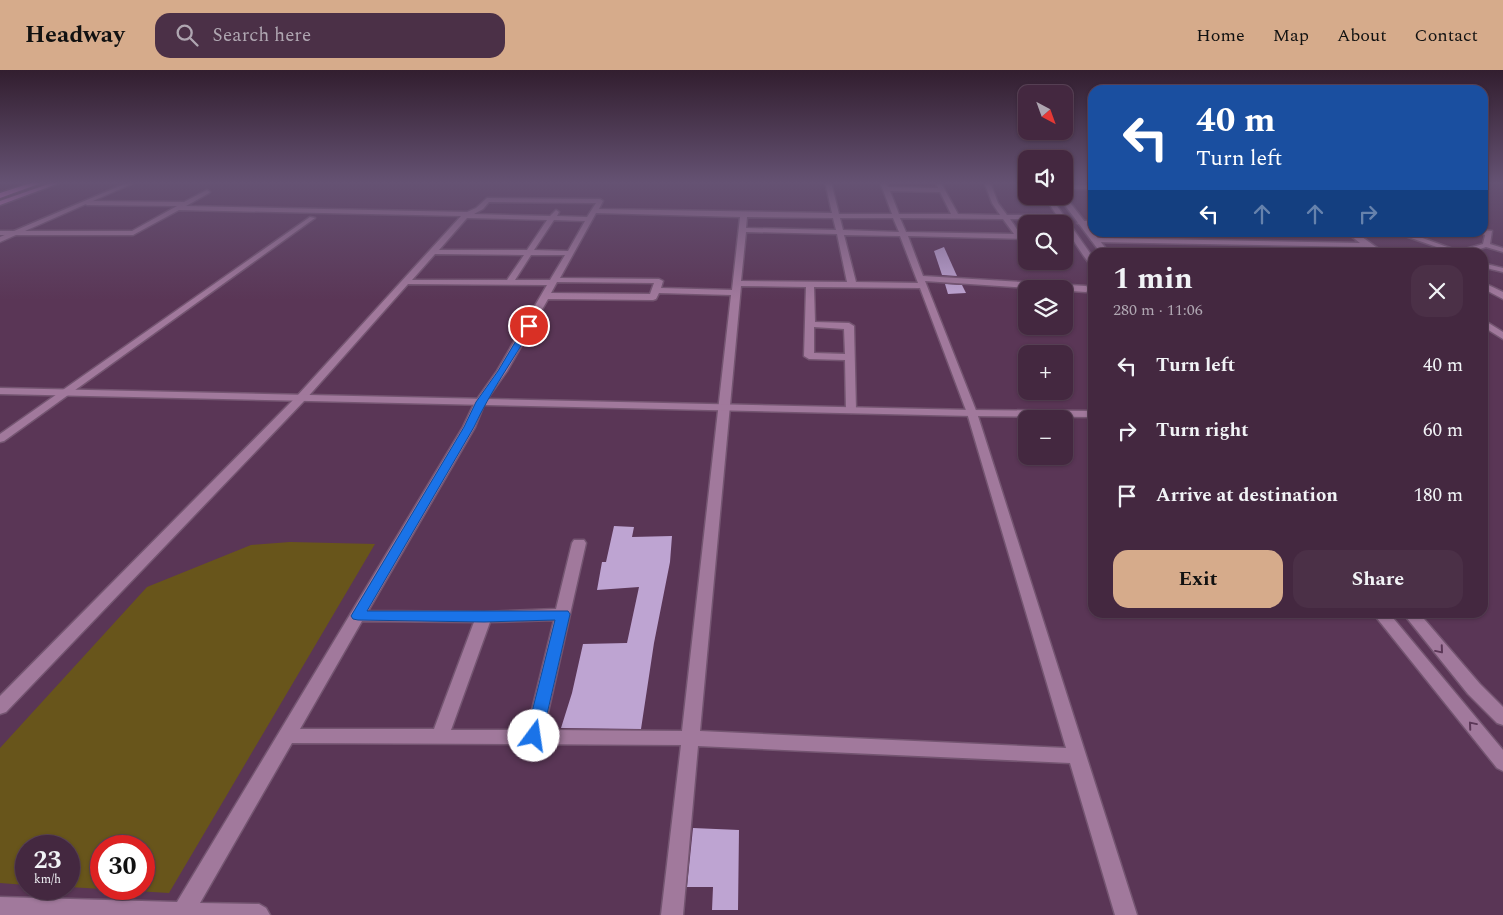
<!DOCTYPE html>
<html lang="en">
<head>
<meta charset="utf-8">
<style>
  body { margin:0; font-family:Spectral,serif; background:#4b3047; color:#f1f3f6; height:100vh; display:flex; flex-direction:column; font-size:19px; white-space:nowrap }
  * { box-sizing:border-box; margin:0 }
  p { font-size:16px; color:#afa6b1 }
  .icon { flex:none; width:28px; height:28px; fill:none; stroke:currentColor; stroke-width:2; stroke-linecap:round; stroke-linejoin:round }
  .map { position:relative; flex:1; overflow:hidden }
  .drawer { position:absolute; left:1088px; top:178px; width:400px; height:370px; display:flex; flex-direction:column; background:#442840; border-radius:15px; box-shadow:0 1px 4px #0004,0 0 0 1px #5c4459 }
  .drawer>* { flex:none }
  .banner { position:absolute; left:1088px; top:15px; width:400px; height:152px; border-radius:15px; box-shadow:0 1px 4px #0004,0 0 0 1px #5c4459; background:#1a4fa0; color:#fff; overflow:hidden }
  .needle { width:32px; rotate:139deg }
  .controls { position:absolute; left:1018px; top:15px; display:grid; gap:10px }
  .controls a { display:grid; place-items:center; width:55px; height:55px; border-radius:10px; background:#442840; box-shadow:0 1px 4px #0004,0 0 0 1px #5c4459; font-size:25px }
  .speed { position:absolute; left:15px; top:765px; display:flex; gap:10px; font-size:25px; font-weight:700; text-align:center }
  .speed>* { display:grid; place-content:center; width:65px; height:65px; border-radius:50%; background:#442840; box-shadow:0 1px 4px #0004,0 0 0 1px #5c4459; line-height:1 }
  .speed small { font-size:12px; font-weight:400 }
  .speed .limit { border:8px solid #d22; background:#fff; color:#111 }
  .pin { position:absolute; display:grid; place-items:center; width:42px; height:42px; color:#fff; margin:-21px; border:2px solid #fff; border-radius:50%; box-shadow:0 1px 5px #0007 }
  .me { position:absolute; width:55px; margin:-28px; rotate:14deg; stroke-linejoin:round; filter:drop-shadow(0 0 4px #0008) }
  .turn { display:flex; align-items:center; gap:18px; height:105px; padding:0 25px; font-size:22px }
  .turn .icon { width:65px; height:65px; stroke-width:2.5 }
  .turn b { display:block; font-size:35px; line-height:42px }
  .lanes { display:flex; align-items:center; height:48px; padding:0 25px; background:#0003; justify-content:center; gap:25px; direction:ltr }
  .lanes .off { opacity:.35 }
  .round { display:grid; place-items:center; flex:none; width:52px; height:52px; border-radius:15px; background:#4b3047 }
  .head { display:flex; align-items:center; justify-content:space-between; height:85px; padding:0 25px }
  h1 { font-size:30px; font-weight:700; line-height:38px }
  .cta { display:flex; gap:10px; margin-top:auto; padding:10px 25px }
  .cta a { flex:1; height:58px; border-radius:15px; background:#d6ab8b; color:#111; font-size:20px; font-weight:700; line-height:58px; text-align:center }
  .cta a+a { background:#4b3047; color:#f1f3f6 }
  ul { padding:0; list-style:none }
  li { display:flex; align-items:center; gap:15px; height:65px; padding:0 25px }
  li div { flex:1 }
  li b { display:block; font-size:19px }
  li em { font-style:normal }
  header { display:flex; align-items:center; gap:30px; box-sizing:border-box; height:70px; padding:0 25px; background:#d6ab8b; color:#111 }
  header strong { font-size:24px }
  nav { display:flex; gap:28px; margin-inline-start:auto; font-size:18px }
  .search { width:350px; height:45px; background:#4b3047; display:flex; align-items:center; gap:12px; box-sizing:border-box; padding:0 18px; border-radius:15px; color:#afa6b1; font-size:19px }
  .map>svg:first-child { display:block }
</style>
</head>
<body>
<header>
<strong>Headway</strong>
<div class="search"><svg class="icon" aria-label="search" viewBox="0 0 24 24"><circle cx="10" cy="10" r="6"/><path d="M15 15l6 6"/></svg>Search here</div>
<nav><a>Home</a><a>Map</a><a>About</a><a>Contact</a></nav>
</header>
<div class="map">
<svg width="1503" height="845" viewBox="0 0 1503 845">
  <rect width="100%" height="100%" fill="#5a3656"/>
  <path fill="#68551b" fill-rule="evenodd" d="M290 472 375 474 169 823 69 817V776H26V815L0 813V678L147 517 251 475ZM101 776H144V819H101Z"/>
  <g fill="#bea4d2">
    <polygon points="944,177 957,206 942,205 934,181"/>
    <polygon points="945,214 962,215 966,223 948,224"/>
    <polygon points="614,456 634,457 632,467 672,466 670,492 654,573 641,659 561,658 572,623 583,574 627,573 639,517 597,520 602,492 606,492"/>
    <polygon points="693,758 739,760 738,840 712,840 713,817 687,817"/>
  </g>
  <g fill="none" stroke-linecap="round" stroke-linejoin="round">
    <defs>
      <g id="minor">
        <path d="M825 112H831L839 144H892L880 112H886L888 117 938 118 936 114 941 113 958 144 1000 145 992 133 984 112H990L998 133 1007 145H1062L1065 147 1062 149H1010L1021 165H1026V169L908 166 923 206 1086 216 1090 219 1086 222 925 211 977 343 1137 845H1115L1070 693 698 676 683 845H661L681 675 292 673 200 833 259 834 266 838 270 845H0V827L177 832 463 357 475 332 497 301 547 215 408 214 305 330 6 642 0 644V626L297 326 461 146 179 140 133 165H0V161H132L177 136 87 135 84 133 87 131 184 132 207 120 210 122 209 123 186 136 467 142 476 138 487 128 600 129 603 131 599 139 832 143ZM890 121 940 122 951 144H899ZM489 132 596 133 587 147 557 146 559 142 556 140 550 146 474 144 483 139ZM596 143 740 147 732 220 661 218 663 211 659 209 560 208ZM747 147 833 148 836 160 746 158ZM467 148H468L547 150 527 180H439ZM840 148H893L899 162 843 160ZM900 148 1003 149 1014 164 906 162ZM554 150 585 151 568 181 534 180ZM746 162 837 164 847 212 741 211ZM844 165 900 166 918 213 856 212ZM435 184 524 185 507 210H412ZM531 185H565L550 210H515ZM557 212 654 213 650 224 551 223ZM741 216 806 217 804 286 809 289 845 290 846 340 851 343 856 340 854 256 849 253 815 252 814 217 920 218 967 343 1066 678 700 661ZM659 223 731 225 682 661 544 660 586 473 584 470H574L572 473 556 539 484 542 368 541 475 357 485 332 507 301 548 229 653 230 656 229ZM814 257 844 259 845 284 814 283ZM554 550 527 660H451L490 552ZM362 551 474 552 434 659H300Z"/>
        <rect x="1064" y="115" width="28" height="4"/>
        <polygon points="310,147 315,148 4,371 0,372 0,364"/>
        <polygon points="1081,151 1092,151 1092,155 1079,154 1077,153"/>
        <polygon points="1482,160 1492,161 1490,174 1503,178 1503,182 1486,177 1471,182 1462,182 1462,180 1483,174 1485,165 1479,162 1482,162"/>
        <polygon points="1346,162 1355,162 1383,182 1375,182 1367,177 1095,172 1091,170 1095,168 1360,173"/>
        <polygon points="1394,162 1406,162 1461,182 1451,182"/>
        <polygon points="1064,166 1078,169 1074,171 1064,170"/>
        <polygon points="1482,193 1503,198 1503,202 1482,197"/>
        <polygon points="1482,212 1503,222 1503,229 1482,218"/>
        <polygon points="1482,249 1503,262 1503,269 1482,256"/>
      </g>
      <g id="tertiary">
        <polygon points="129,112 136,112 0,172 0,167"/>
        <polygon points="0,318 972,340 1092,341 1092,347 972,346 0,324"/>
      </g>
      <g id="secondary">
        <polygon points="1064,125 1107,180 1107,182 1100,182 1058,126"/>
        <polygon points="1044,126 1050,126 1092,186 1092,193 1089,193 1083,185"/>
        <polygon points="1372,542 1388,542 1503,680 1503,701 1497,698"/>
        <polygon points="1402,542 1418,542 1480,614 1503,637 1503,655 1497,653 1468,624"/>
      </g>
      <polygon id="primary" points="54,112 62,112 0,135 0,131"/>
      <polygon id="motorway" points="34,112 44,112 0,128 0,123"/>
    </defs>
    <use href="#minor" stroke="#745571" stroke-width="3"/>
    <use href="#tertiary" stroke="#745571" stroke-width="3"/>
    <use href="#secondary" stroke="#745571" stroke-width="3"/>
    <use href="#primary" stroke="#745571" stroke-width="3"/>
    <use href="#motorway" stroke="#745571" stroke-width="3"/>
    <use href="#minor" fill="#a1799c" fill-rule="evenodd"/>
    <use href="#tertiary" fill="#a1799c" fill-rule="evenodd"/>
    <use href="#secondary" fill="#a1799c" fill-rule="evenodd"/>
    <use href="#primary" fill="#cd80c5" fill-rule="evenodd"/>
    <use href="#motorway" fill="#ea84e1" fill-rule="evenodd"/>
  </g>
  <defs><path id="oneway-chevron" d="M-2-3.5L2.5 0L-2 3.5" fill="none" stroke-width="1.6" stroke-linecap="round" stroke-linejoin="round" transform="scale(1.25)"/></defs>
  <g stroke="#5b3757">
    <use href="#oneway-chevron" transform="translate(1440 580) rotate(50)"/>
    <use href="#oneway-chevron" transform="translate(1472 655) rotate(-130)"/>
  </g>
  <linearGradient id="sky" x2="0" y2="1"><stop stop-color="#321e2f"/><stop offset="0.49" stop-color="#655273"/><stop offset="1" stop-color="#655273" stop-opacity="0"/></linearGradient>
  <rect width="1503" height="230" fill="url(#sky)"/>
  <path fill="#1a73e8" stroke="#114b97" d="M526 254 533 256C513 290 490 322 474 357L367 541H568L570 544 542 666 539 671 534 673 528 671 526 666 555 550 484 552 358 550 353 549 351 546 464 357 476 332 498 301Z"/>
</svg>
<div class="controls">
<a><svg class="needle" viewBox="-14 -14 28 28"><path d="M0-13l5 13h-10z" fill="#e53935"/><path d="M0 13l5-13h-10z" fill="#afa6b1"/></svg></a>
<a><svg class="icon" aria-label="sound" viewBox="0 0 24 24"><path d="M4 9h4l5-4v14l-5-4H4zM17 9q2 3 0 6"/></svg></a>
<a><svg class="icon" aria-label="search" viewBox="0 0 24 24"><circle cx="10" cy="10" r="6"/><path d="M15 15l6 6"/></svg></a>
<a><svg class="icon" aria-label="layers" viewBox="0 0 24 24"><path d="M12 4l9 5-9 5-9-5zM3 14l9 5 9-5"/></svg></a>
<a>+</a>
<a>−</a>
</div>
<div class="speed"><div>23<small>km/h</small></div><div class="limit">30</div></div>
<div class="pin" style="left:529px;top:256px;background:#d93025"><svg class="icon" aria-label="arrive" viewBox="0 0 24 24"><path d="M6 21V4h12l-3 4 3 4H6"/></svg></div>
<svg class="me" style="left:534px;top:666px" viewBox="-20 -20 40 40"><circle r="19" fill="#fff"/><path d="M0-13L10 11 0 6-10 11z" fill="#1a73e8"/></svg>
<div class="banner">
<div class="turn"><svg class="icon" aria-label="left" viewBox="0 0 24 24"><path d="M17 20v-9H6M10 6l-5 5 5 5"/></svg><div><b>40 m</b>Turn left</div></div>
<div class="lanes"><svg class="icon" aria-label="left" viewBox="0 0 24 24"><path d="M17 20v-9H6M10 6l-5 5 5 5"/></svg><svg class="icon off" aria-label="ahead" viewBox="0 0 24 24"><path d="M12 20V5M6 11l6-6 6 6"/></svg><svg class="icon off" aria-label="ahead" viewBox="0 0 24 24"><path d="M12 20V5M6 11l6-6 6 6"/></svg><svg class="icon off" aria-label="right" viewBox="0 0 24 24"><path d="M7 20v-9h11M14 6l5 5-5 5"/></svg></div>
</div>
<section class="drawer">
<div class="head"><div><h1>1 min</h1><p>280 m · 11:06</p></div><a class="round"><svg class="icon" aria-label="close" viewBox="0 0 24 24"><path d="M6 6l12 12M18 6L6 18"/></svg></a></div>
<ul>
<li><svg class="icon" aria-label="left" viewBox="0 0 24 24"><path d="M17 20v-9H6M10 6l-5 5 5 5"/></svg><div><b>Turn left</b></div><em>40 m</em></li>
<li><svg class="icon" aria-label="right" viewBox="0 0 24 24"><path d="M7 20v-9h11M14 6l5 5-5 5"/></svg><div><b>Turn right</b></div><em>60 m</em></li>
<li><svg class="icon" aria-label="arrive" viewBox="0 0 24 24"><path d="M6 21V4h12l-3 4 3 4H6"/></svg><div><b>Arrive at destination</b></div><em>180 m</em></li>
</ul>
<div class="cta"><a>Exit</a><a>Share</a></div>
</section>
</div>
</body>
</html>
